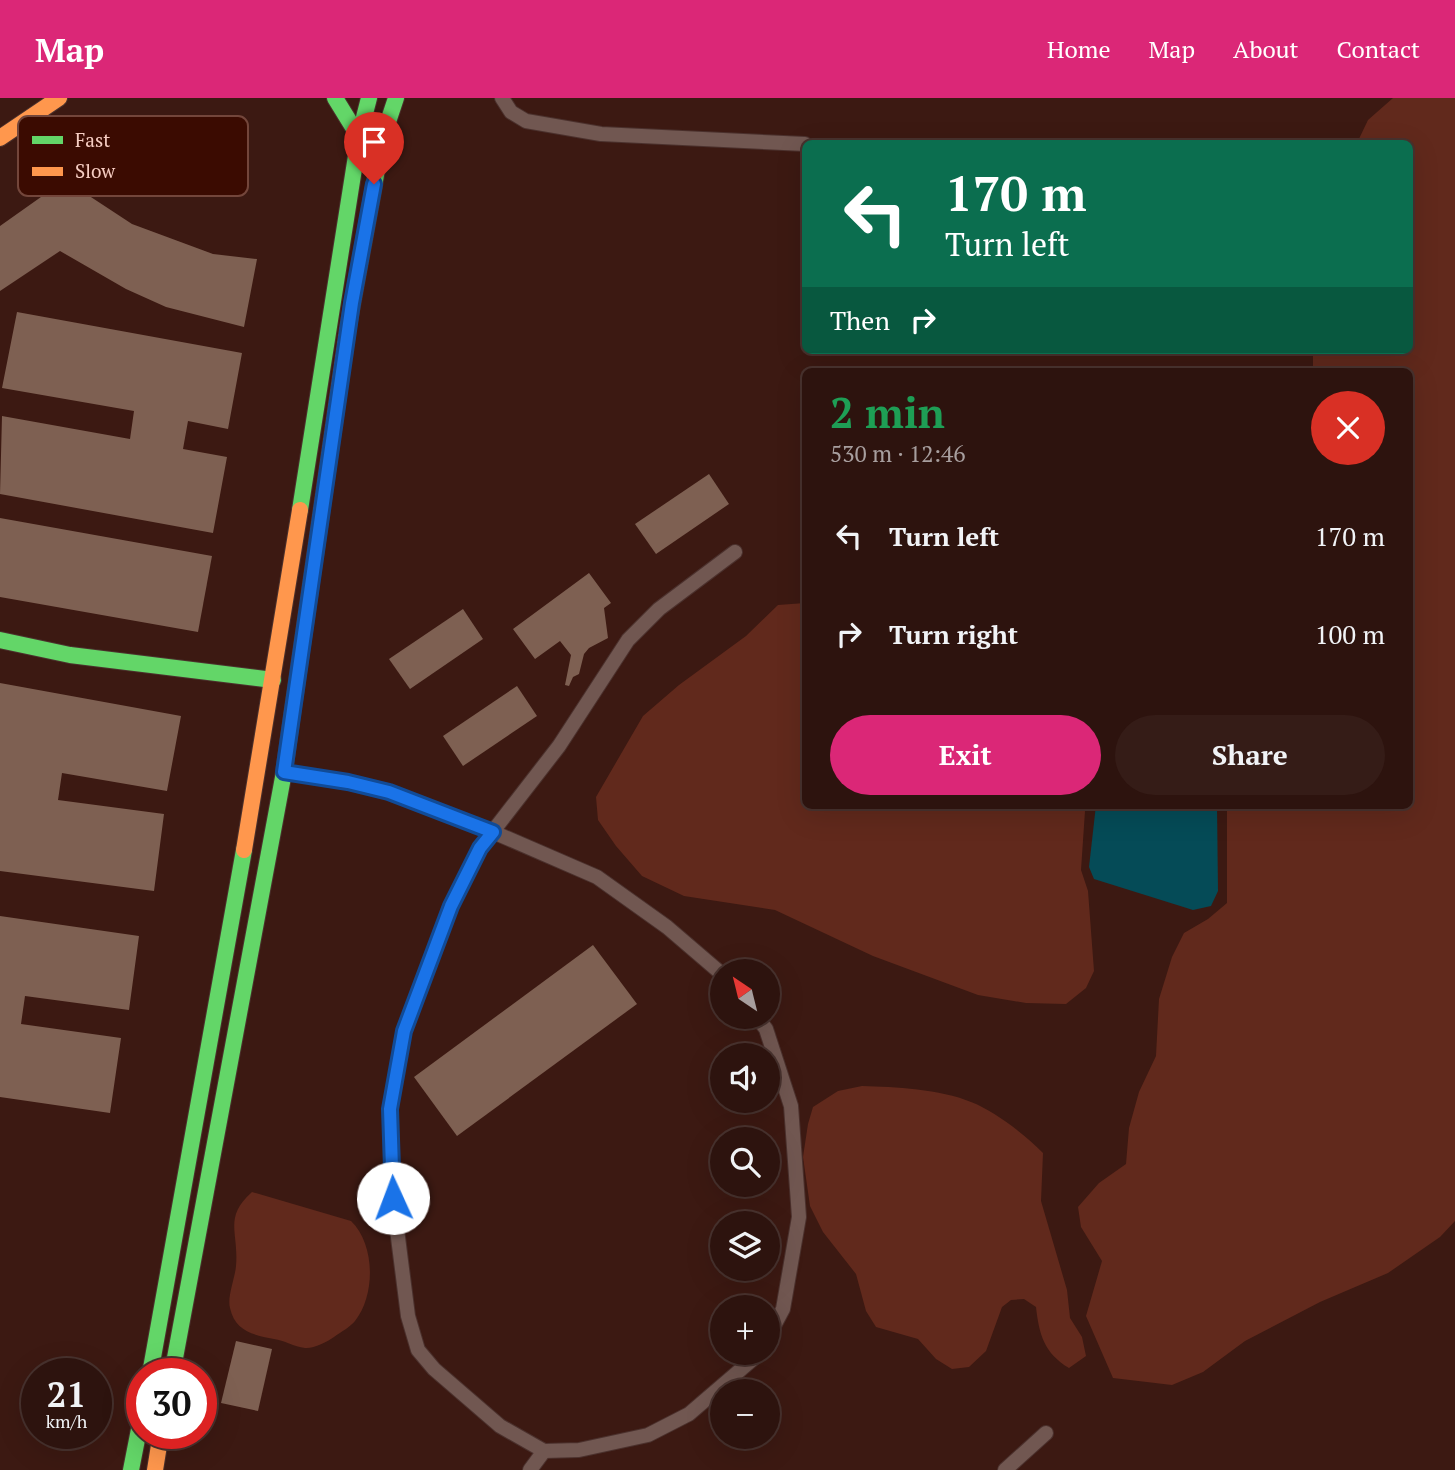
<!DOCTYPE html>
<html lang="en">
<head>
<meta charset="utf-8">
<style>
  body { margin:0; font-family:"PT Serif",serif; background:#351c17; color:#f1f3f6; height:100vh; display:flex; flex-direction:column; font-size:26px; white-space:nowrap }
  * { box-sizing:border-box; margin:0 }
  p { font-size:23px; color:#a79e9e }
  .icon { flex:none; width:38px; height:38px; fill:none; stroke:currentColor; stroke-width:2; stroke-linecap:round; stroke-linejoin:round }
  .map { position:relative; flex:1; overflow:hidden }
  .sheet { position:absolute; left:802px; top:270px; width:611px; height:441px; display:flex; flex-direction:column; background:#2d130e; border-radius:10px; box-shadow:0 7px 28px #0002,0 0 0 2px #48322e }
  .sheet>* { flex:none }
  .hud { position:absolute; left:802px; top:42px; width:611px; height:214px; border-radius:10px; box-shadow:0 7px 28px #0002,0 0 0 2px #48322e; background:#0b6e4f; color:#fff; overflow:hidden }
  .needle { width:46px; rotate:325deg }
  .buttons { position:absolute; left:710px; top:861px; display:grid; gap:14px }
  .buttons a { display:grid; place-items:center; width:70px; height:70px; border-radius:50%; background:#2d130e; box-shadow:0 7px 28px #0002,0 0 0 2px #48322e; font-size:35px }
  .speed { position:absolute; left:21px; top:1260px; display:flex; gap:14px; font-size:35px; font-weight:700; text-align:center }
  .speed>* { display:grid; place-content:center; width:91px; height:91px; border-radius:50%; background:#2d130e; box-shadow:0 7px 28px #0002,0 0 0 2px #48322e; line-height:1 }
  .speed small { font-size:18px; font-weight:400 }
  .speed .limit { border:10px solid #d22; background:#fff; color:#111 }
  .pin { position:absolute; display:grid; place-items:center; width:60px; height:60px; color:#fff; margin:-72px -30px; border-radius:50% 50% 50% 0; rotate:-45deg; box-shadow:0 0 7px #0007 }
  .pin .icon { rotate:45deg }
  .me { position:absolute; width:77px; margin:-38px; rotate:358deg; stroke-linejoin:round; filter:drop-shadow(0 0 5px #0008) }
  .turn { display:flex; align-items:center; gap:24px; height:147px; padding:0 28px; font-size:32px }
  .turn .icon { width:91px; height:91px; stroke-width:2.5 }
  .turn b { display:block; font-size:49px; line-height:60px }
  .then { display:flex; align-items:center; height:66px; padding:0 28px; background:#0003; gap:14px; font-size:26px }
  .round { display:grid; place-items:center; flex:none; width:74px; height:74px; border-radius:37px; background:#351c17 }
  .summary { display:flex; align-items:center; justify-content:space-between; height:119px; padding:0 28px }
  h1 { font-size:42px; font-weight:700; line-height:52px; color:#1e9e55 }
  .cta { display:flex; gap:14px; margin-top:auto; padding:14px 28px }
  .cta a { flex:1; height:80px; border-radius:42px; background:#db2777; color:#fff; font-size:28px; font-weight:700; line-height:80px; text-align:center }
  .cta a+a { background:#351c17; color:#f1f3f6 }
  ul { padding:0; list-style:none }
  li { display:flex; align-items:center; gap:21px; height:98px; padding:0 28px }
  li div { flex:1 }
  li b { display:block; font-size:26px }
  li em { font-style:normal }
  header { display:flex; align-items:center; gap:42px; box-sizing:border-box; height:98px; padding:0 35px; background:#db2777; color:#fff }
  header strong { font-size:33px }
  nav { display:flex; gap:38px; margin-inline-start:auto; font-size:24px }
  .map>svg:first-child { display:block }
</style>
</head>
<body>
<header>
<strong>Map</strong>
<nav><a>Home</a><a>Map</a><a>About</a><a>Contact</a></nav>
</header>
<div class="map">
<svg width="1455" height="1372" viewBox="0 0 1455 1372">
  <rect width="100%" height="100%" fill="#3c1912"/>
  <g fill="#61291c">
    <polygon points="1393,0 1455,0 1455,1123 1440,1139 1388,1175 1320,1204 1245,1243 1203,1274 1172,1287 1113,1280 1086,1218 1102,1163 1081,1129 1078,1109 1099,1085 1126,1066 1129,1030 1139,994 1156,958 1159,901 1172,859 1184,835 1208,821 1227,805 1227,707 1409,707 1409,273 1313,273 1313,252 1409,252 1409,46 1357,45 1368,22"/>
    <polygon points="805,505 805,707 1083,707 1085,713 1081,772 1088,793 1094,873 1086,890 1066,906 1026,905 978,897 873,858 775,812 684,798 642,778 616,748 598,722 596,699 643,618 679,587 746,538 778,507"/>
    <path d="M862 988C895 989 940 991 971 1004 995 1013 1025 1037 1043 1055L1041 1103 1067 1192 1070 1220 1082 1239 1086 1258 1069 1270C1044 1255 1039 1236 1036 1209L1024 1201 1011 1202 1002 1209 986 1253 969 1269 952 1271 936 1261 918 1241 876 1229 866 1213 856 1176 823 1134 810 1108 803 1059 808 1026 813 1009 838 993Z"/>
    <path d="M252 1094 351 1123C375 1146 376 1196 355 1223 350 1229 341 1234 334 1239 327 1244 313 1251 305 1250 294 1249 284 1242 274 1241 253 1237 235 1233 230 1210 227 1199 235 1180 236 1168 239 1134 223 1120 252 1094Z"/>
  </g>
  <polygon fill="#054b57" points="1096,707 1217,707 1218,793 1211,808 1193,812 1094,781 1089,769"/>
  <g fill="#7e6052">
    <polygon points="65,82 132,126 213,156 257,161 244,229 166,209 126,191 60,153 0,193 0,128"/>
    <polygon points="17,214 242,255 228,331 188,323 183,351 227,359 213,435 0,396 2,318 130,341 134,313 2,290"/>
    <polygon points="709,376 729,406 656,456 635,426"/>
    <polygon points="0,420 212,458 198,534 0,499"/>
    <polygon points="589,475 611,505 604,510 608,540 589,550 584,556 579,576 573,579 569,588 565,587 571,557 560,543 535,561 513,531"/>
    <polygon points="463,511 483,541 410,591 389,561"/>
    <polygon points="0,585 181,618 167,693 62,675 58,702 164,716 154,793 0,773"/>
    <polygon points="517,588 537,618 463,668 443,638"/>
    <polygon points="0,818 139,838 129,912 25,898 21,926 121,940 110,1015 0,999"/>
    <polygon points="593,847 637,906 457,1038 414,979"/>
    <polygon points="236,1243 272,1251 258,1313 221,1305"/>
  </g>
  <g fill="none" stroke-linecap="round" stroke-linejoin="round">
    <defs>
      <g id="street">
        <polyline points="502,0 511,14 526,23 601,36 805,46"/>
        <polyline points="735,454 659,511 628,542 559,648 480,750 451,808 404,933 390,1011 393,1100 408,1218 418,1252 434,1271 500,1328 544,1353 579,1352 648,1337 689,1316 760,1255"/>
        <polyline points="284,674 347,684 389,694 493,734 597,779 667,829 723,877"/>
        <polyline points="757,919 766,931 791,1008 799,1119 783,1211 768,1239"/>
        <polyline points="530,1372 544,1353"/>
        <polyline points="1005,1372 1046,1335"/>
      </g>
      <g id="fast">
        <polyline points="335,0 359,39"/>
        <polyline points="348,229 383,39 396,0"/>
        <polyline points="300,412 359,39 369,0"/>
        <polyline points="0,542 70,557 273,582"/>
        <polyline points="150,1276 244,752"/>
        <polyline points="172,1276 284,674 292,617"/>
        <polyline points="131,1372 142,1316"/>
      </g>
      <g id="slow">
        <polyline points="0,40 59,0"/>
        <polyline points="292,617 348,229"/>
        <polyline points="244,752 300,412"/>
        <polyline points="155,1372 161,1335"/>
      </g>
    </defs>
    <use href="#street" stroke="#4b312d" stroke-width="16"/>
    <use href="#fast" stroke="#4b312d" stroke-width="18"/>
    <use href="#slow" stroke="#4b312d" stroke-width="18"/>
    <use href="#street" stroke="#715751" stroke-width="14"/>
    <use href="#fast" stroke="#63d668" stroke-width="16"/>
    <use href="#slow" stroke="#ff974d" stroke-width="16"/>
  </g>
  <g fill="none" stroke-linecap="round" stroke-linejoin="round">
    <defs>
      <polyline id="route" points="374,86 352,205 284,674 348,684 389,694 493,734 480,750 451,808 404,933 390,1011 393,1100"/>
    </defs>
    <use href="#route" stroke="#114b97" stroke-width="18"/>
    <use href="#route" stroke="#1a73e8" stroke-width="12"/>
  </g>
  <rect x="18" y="18" width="230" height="80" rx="10" fill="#3b0b01" stroke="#73463b" stroke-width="2"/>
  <rect x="32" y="38" width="31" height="8" fill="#63d668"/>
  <rect x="32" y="69" width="31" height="9" fill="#ff974d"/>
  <g font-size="19" fill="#f7cec3">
    <text x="75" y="49">Fast</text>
    <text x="75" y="80">Slow</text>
  </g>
</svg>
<div class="buttons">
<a><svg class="needle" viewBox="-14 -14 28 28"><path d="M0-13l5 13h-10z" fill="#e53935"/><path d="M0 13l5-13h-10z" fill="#a79e9e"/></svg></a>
<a><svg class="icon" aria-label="sound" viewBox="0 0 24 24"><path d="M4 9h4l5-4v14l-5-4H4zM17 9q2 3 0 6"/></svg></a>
<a><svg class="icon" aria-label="search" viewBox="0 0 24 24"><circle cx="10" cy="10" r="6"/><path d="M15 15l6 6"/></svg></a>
<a><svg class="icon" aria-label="layers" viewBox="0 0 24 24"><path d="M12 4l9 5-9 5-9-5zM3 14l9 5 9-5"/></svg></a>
<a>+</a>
<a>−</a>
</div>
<div class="speed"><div>21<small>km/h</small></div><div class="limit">30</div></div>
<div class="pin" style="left:374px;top:86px;background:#d93025"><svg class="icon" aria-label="arrive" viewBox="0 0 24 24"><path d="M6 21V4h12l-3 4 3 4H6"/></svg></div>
<svg class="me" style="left:393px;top:1100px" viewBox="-20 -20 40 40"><circle r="19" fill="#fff"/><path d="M0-13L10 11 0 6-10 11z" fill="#1a73e8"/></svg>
<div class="hud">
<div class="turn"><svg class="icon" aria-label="left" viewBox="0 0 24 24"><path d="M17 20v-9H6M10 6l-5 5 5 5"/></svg><div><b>170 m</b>Turn left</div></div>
<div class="then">Then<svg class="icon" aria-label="right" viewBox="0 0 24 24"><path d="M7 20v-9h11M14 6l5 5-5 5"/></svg></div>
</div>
<section class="sheet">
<div class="summary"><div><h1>2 min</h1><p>530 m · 12:46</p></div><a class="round" style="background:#d93025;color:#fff"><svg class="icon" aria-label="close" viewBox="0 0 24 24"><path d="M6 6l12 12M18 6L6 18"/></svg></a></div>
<ul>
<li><svg class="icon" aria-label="left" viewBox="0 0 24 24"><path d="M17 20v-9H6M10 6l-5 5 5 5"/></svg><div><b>Turn left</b></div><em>170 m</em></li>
<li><svg class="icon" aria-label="right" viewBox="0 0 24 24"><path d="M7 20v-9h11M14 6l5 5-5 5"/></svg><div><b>Turn right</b></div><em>100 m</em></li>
</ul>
<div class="cta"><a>Exit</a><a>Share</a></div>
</section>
</div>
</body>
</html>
